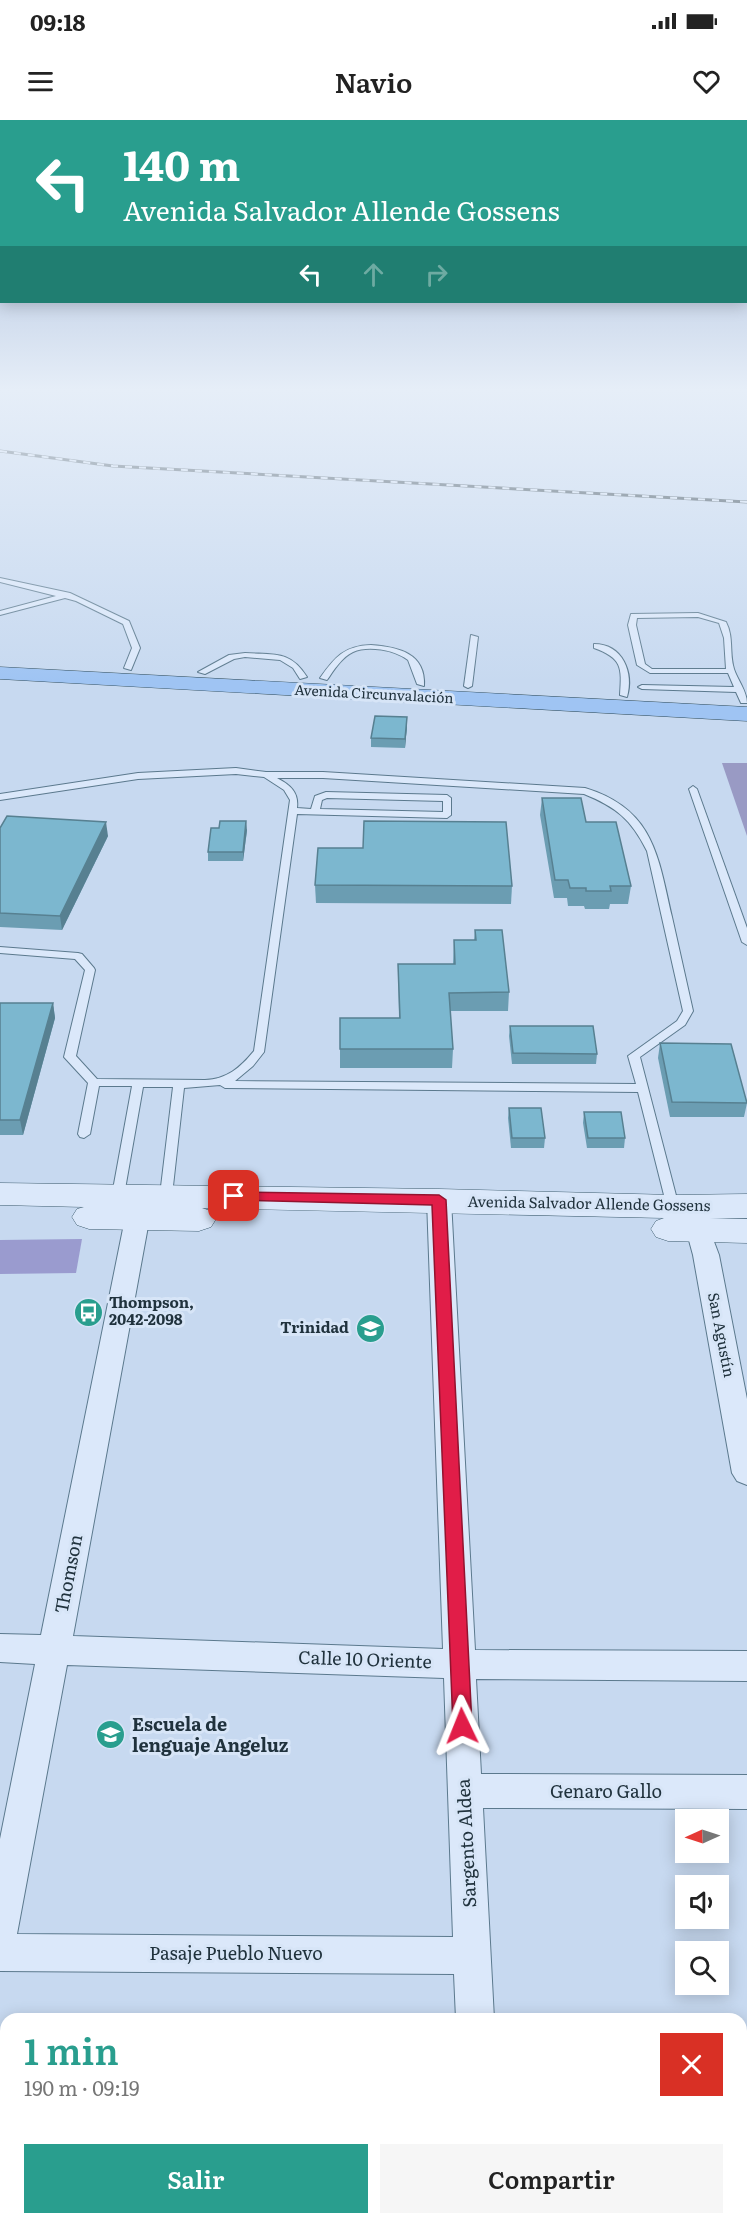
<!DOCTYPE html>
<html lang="es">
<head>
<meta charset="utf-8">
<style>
  body { margin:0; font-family:Literata,serif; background:#f6f6f6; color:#222; height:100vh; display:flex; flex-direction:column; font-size:22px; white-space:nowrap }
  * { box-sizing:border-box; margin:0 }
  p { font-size:20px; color:#767676 }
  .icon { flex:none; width:33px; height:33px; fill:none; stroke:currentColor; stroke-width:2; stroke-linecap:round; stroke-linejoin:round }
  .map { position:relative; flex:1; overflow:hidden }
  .side { position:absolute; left:0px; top:1893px; width:747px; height:212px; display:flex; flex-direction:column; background:#fff; border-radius:18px 18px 0 0; box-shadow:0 3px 15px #0003 }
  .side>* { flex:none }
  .hud { position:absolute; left:0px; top:0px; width:747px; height:183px; box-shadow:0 3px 15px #0003; background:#299e8e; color:#fff; overflow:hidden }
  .needle { width:39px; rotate:267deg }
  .controls { position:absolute; left:675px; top:1689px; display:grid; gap:12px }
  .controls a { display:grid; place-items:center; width:54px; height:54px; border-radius:0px; background:#fff; box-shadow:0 3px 15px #0003; font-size:30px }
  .pin { position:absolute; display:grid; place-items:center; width:51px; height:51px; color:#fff; margin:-26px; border-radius:12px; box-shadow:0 3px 9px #0006 }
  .me { position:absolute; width:66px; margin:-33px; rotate:358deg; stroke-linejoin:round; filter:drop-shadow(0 0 4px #0008) }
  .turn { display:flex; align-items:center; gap:21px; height:126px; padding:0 24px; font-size:27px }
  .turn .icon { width:78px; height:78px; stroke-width:2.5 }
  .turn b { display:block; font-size:42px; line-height:51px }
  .lanes { display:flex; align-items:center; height:57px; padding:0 24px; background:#0003; justify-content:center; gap:30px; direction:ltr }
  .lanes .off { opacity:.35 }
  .round { display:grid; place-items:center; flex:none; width:63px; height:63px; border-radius:0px; background:#f6f6f6 }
  .headline { display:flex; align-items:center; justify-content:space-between; height:102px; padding:0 24px }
  h1 { font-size:36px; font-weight:600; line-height:45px; color:#299e8e }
  .button { display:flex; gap:12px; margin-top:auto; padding:12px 24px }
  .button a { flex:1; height:69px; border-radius:0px; background:#299e8e; color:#fff; font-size:24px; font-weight:600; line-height:69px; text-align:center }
  .button a+a { background:#f6f6f6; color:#222 }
  .status { display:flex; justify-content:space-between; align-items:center; height:42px; padding:0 30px; background:#fff; direction:ltr }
  .status svg { height:16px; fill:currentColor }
  header { display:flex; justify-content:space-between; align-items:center; height:78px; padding:0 24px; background:#fff; font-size:27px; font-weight:600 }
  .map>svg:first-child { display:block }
</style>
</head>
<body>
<div class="status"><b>09:18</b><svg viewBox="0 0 49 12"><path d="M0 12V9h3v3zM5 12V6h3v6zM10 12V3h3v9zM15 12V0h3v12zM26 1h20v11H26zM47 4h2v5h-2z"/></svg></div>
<header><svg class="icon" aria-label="menu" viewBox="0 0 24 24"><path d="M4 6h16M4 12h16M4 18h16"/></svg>Navio<svg class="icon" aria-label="heart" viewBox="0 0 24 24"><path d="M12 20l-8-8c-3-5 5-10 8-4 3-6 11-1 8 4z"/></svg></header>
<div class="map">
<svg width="747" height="2104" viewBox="0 0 747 2104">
  <rect width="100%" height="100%" fill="#c7d9f0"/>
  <polygon fill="#9a9bcf" points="82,1119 76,1153 0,1154 0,1120"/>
  <polygon fill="#999ac4" points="722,643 747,643 747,716"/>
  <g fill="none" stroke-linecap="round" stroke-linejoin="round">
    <defs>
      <g id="service">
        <polygon points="0,458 70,473 129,501 140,528 131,550 124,548 132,528 123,504 76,481 65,478 0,495 0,491 56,476 0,462"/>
        <path d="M698 493 726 502C734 517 729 533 734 549 737 559 747 571 747 583H741L736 572 642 569 638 567 642 565 734 567 728 553H650L637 545 628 505 631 494ZM698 497 719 503 724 518 726 549H652L645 544 636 505 637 498Z"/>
        <polygon points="471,515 478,517 472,566 468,568 464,566"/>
        <path d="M594 524C623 524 634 553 627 577L620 575C622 547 622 538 594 528Z"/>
        <path d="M371 525C398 527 426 533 424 566L417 564 408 540C395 530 368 525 353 532 342 537 334 550 327 560L320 558C335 537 344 526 371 525Z"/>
        <path d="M245 533C274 535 290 530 307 557L300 559 293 548 280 540 245 537 234 539 205 554 198 552 229 535Z"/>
        <path d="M236 648 266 652H323L585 668C654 689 658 736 672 797 679 828 686 860 693 891L685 905 640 937 679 1087 677 1090 673 1091 667 1087 638 972 225 968 220 965 184 968 172 1075 166 1079 160 1075 173 967H143L124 1075 122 1078H114L112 1075 132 966H99L90 1014 84 1018 80 1017 78 1014 88 963 64 937 85 850 75 839 0 833V827L78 833 82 834 94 848 95 850 76 936 97 959 205 960C227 959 240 948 254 931L290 680 284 670 264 657 236 654 138 659 0 680V674L138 653ZM277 658H323L584 674C616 687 631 699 647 731L683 891 677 901 628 936 636 964 235 961 253 946 264 932 297 694 447 698 451 695V678L447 675 326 672 315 676 311 689 297 688C299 672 290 665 277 658ZM327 678 443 681V692L320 689 322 680Z"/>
        <polygon points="693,666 697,669 747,808 747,825 742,822 689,669"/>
      </g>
      <g id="minor">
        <path d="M141 1071 150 1073 153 1079 73 1516 443 1529 427 1080 430 1074 439 1072 448 1074 451 1080 475 1530 747 1531V1561L476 1559 481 1654 747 1655V1689L483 1688 494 1899H456L454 1854 0 1851V1719L35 1544 0 1542V1514L41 1515 129 1079 132 1073ZM67 1545 444 1558 453 1817 17 1814Z"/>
        <polygon points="684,1088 693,1091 707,1103 719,1135 747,1279 747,1365 737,1361 732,1353 693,1135 687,1113 672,1097 675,1091"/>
        <rect x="741" y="1925" width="6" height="40"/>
        <rect x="463" y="2098" width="42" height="6"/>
      </g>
      <polygon id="secondary" points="0,1063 439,1069 673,1075 747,1074 747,1098 710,1098 747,1099 747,1123 668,1121 656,1117 651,1109 656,1101 664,1098 202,1088 211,1091 216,1099 211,1107 199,1111 89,1109 77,1105 72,1097 77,1089 84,1087 0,1085"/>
      <polygon id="primary" points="0,547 747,587 747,601 0,559"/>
    </defs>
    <use href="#service" stroke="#5b798d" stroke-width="2"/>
    <use href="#minor" stroke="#5b798d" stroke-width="2"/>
    <use href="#secondary" stroke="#3e5d6f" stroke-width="1"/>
    <use href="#primary" stroke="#2f4c5b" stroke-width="1"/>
    <use href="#service" fill="#dbe8fa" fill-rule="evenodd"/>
    <use href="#minor" fill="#dbe8fa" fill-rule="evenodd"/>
    <use href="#secondary" fill="#dbe8fa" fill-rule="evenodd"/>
    <use href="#primary" fill="#9fc4f3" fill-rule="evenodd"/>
    <defs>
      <polyline id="rail" points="0,331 113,346 747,382"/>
    </defs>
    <use href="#rail" stroke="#20323d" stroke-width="3"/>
    <use href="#rail" stroke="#d7e5f7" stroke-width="2" stroke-dasharray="7" stroke-linecap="butt"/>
  </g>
  <g fill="#6b9db2">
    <polygon points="407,606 405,628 371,627 371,618"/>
    <polygon points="542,678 586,702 631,766 628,784 610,784 609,789 585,789 584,786 568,786 567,778 554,778 540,695"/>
    <polygon points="0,708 108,716 62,810 0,807"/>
    <polygon points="219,708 247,710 243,741 208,741 208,732"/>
    <polygon points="363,728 512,766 511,784 316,783 315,765"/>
    <polygon points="475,810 509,872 508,891 450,891 453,929 452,948 340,948 340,929 399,898 398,844 453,844 454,820 474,820"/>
    <polygon points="0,883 53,883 55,898 23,1015 0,1015"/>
    <polygon points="510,906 597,934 596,944 512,944 509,916"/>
    <polygon points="660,923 747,983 744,997 670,997 658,938"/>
    <polygon points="509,988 545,1018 544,1028 511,1028 508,998"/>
    <polygon points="584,992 625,1018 624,1028 587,1028 583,1003"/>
  </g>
  <g fill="#578091">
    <polygon points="407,597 407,606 405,628 405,619"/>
    <polygon points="246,701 247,710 243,741 243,732"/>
    <polygon points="106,702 108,716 62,810 60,796"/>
    <polygon points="53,883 55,898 23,1015 20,1000"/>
  </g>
  <g fill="#7cb7cf" stroke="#578091" stroke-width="1.5">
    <polygon points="375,596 407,597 405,619 371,618"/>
    <polygon points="542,678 581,678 586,702 616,702 631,766 610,766 611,771 586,771 586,768 570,768 568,760 555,760"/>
    <polygon points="7,696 106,702 60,796 0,793 0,708"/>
    <polygon points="220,701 246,701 243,732 208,732 211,708 219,708"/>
    <polygon points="364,701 506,702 512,766 315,765 318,728 363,728"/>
    <polygon points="475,810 502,810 509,872 449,873 453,929 340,929 340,898 400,898 398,844 455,844 454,820 476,820"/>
    <polygon points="0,883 53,883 20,1000 0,1000"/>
    <polygon points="510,906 593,906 597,934 513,933"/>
    <polygon points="660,923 731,924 747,983 672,982"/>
    <polygon points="509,988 541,988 545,1018 512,1018"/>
    <polygon points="584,992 621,992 625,1018 588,1018"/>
  </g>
  <linearGradient id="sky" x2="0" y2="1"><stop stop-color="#99afd3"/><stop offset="0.48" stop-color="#e6eef8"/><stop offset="1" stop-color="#e6eef8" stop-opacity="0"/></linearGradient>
  <rect width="747" height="562" fill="url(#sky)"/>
  <polygon fill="#e11d48" stroke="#92132f" stroke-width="1.5" points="234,1072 439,1075 446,1080 472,1606 469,1612 462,1615 455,1612 453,1606 432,1085 229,1080 227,1076"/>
  <defs>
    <symbol id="bus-disc" viewBox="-11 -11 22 22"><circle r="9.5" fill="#299e8e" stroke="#d7e5f7"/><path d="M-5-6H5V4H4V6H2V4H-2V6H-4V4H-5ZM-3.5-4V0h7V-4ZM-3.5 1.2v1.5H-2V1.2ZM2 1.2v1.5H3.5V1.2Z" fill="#fff"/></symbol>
    <symbol id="school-disc" viewBox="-11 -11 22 22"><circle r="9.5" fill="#299e8e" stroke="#d7e5f7"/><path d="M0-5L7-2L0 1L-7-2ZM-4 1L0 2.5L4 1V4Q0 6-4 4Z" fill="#fff"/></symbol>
  </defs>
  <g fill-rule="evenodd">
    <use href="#bus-disc" x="72" y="1176" width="33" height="33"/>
    <use href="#school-disc" x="354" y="1192" width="33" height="33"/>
    <use href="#school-disc" x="94" y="1598" width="33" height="33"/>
  </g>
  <g text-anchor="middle" stroke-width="6" stroke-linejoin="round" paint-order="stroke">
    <g font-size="14" fill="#20323d" stroke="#d7e5f7">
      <text transform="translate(374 574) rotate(3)" y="5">Avenida Circunvalación</text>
    </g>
    <g font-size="15" fill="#20323d" stroke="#d7e5f7">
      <text transform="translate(589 1084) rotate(1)" y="5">Avenida Salvador Allende Gossens</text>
      <text transform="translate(721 1215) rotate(79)" y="5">San Agustín</text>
    </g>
    <g font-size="15" font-weight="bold" fill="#20323d" stroke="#d7e5f7" text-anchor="start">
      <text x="109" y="1188">Thompson,<tspan x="109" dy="17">2042-2098</tspan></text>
      <text x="349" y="1213" text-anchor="end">Trinidad</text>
    </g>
    <g font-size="18" fill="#20323d" stroke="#d7e5f7">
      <text transform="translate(69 1454) rotate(-79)" y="6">Thomson</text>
      <text transform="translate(365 1540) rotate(2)" y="6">Calle 10 Oriente</text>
      <text x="606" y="1678">Genaro Gallo</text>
      <text transform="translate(467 1723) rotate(-93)" y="6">Sargento Aldea</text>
      <text x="236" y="1840">Pasaje Pueblo Nuevo</text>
    </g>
    <g font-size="18" font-weight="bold" fill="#20323d" stroke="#d7e5f7" text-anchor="start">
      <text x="132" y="1611">Escuela de<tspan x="132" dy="21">lenguaje Angeluz</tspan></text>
    </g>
  </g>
</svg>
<div class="controls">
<a><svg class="needle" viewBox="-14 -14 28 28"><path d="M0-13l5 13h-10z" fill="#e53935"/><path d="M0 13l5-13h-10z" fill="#767676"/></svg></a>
<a><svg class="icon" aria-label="sound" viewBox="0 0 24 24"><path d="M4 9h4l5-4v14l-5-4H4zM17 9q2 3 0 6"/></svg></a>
<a><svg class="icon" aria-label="search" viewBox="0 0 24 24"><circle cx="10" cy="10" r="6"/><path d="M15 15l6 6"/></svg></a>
</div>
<div class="pin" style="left:234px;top:1076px;background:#d93025"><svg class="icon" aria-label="arrive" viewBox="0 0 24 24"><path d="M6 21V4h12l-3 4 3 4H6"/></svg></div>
<svg class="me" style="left:462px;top:1606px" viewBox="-20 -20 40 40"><path d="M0-17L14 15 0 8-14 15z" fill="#e11d48" stroke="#fff" stroke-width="4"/></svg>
<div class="hud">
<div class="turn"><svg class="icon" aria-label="left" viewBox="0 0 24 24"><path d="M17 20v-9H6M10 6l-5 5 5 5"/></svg><div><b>140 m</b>Avenida Salvador Allende Gossens</div></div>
<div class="lanes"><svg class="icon" aria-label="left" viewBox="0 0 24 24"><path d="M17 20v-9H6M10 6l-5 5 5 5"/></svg><svg class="icon off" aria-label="ahead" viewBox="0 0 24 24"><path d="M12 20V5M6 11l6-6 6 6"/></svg><svg class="icon off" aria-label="right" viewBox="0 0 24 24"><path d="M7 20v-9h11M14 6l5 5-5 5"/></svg></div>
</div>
<section class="side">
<div class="headline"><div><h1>1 min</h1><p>190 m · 09:19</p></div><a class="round" style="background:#d93025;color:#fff"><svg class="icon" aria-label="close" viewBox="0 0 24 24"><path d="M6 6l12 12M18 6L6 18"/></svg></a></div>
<div class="button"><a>Salir</a><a>Compartir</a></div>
</section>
</div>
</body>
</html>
